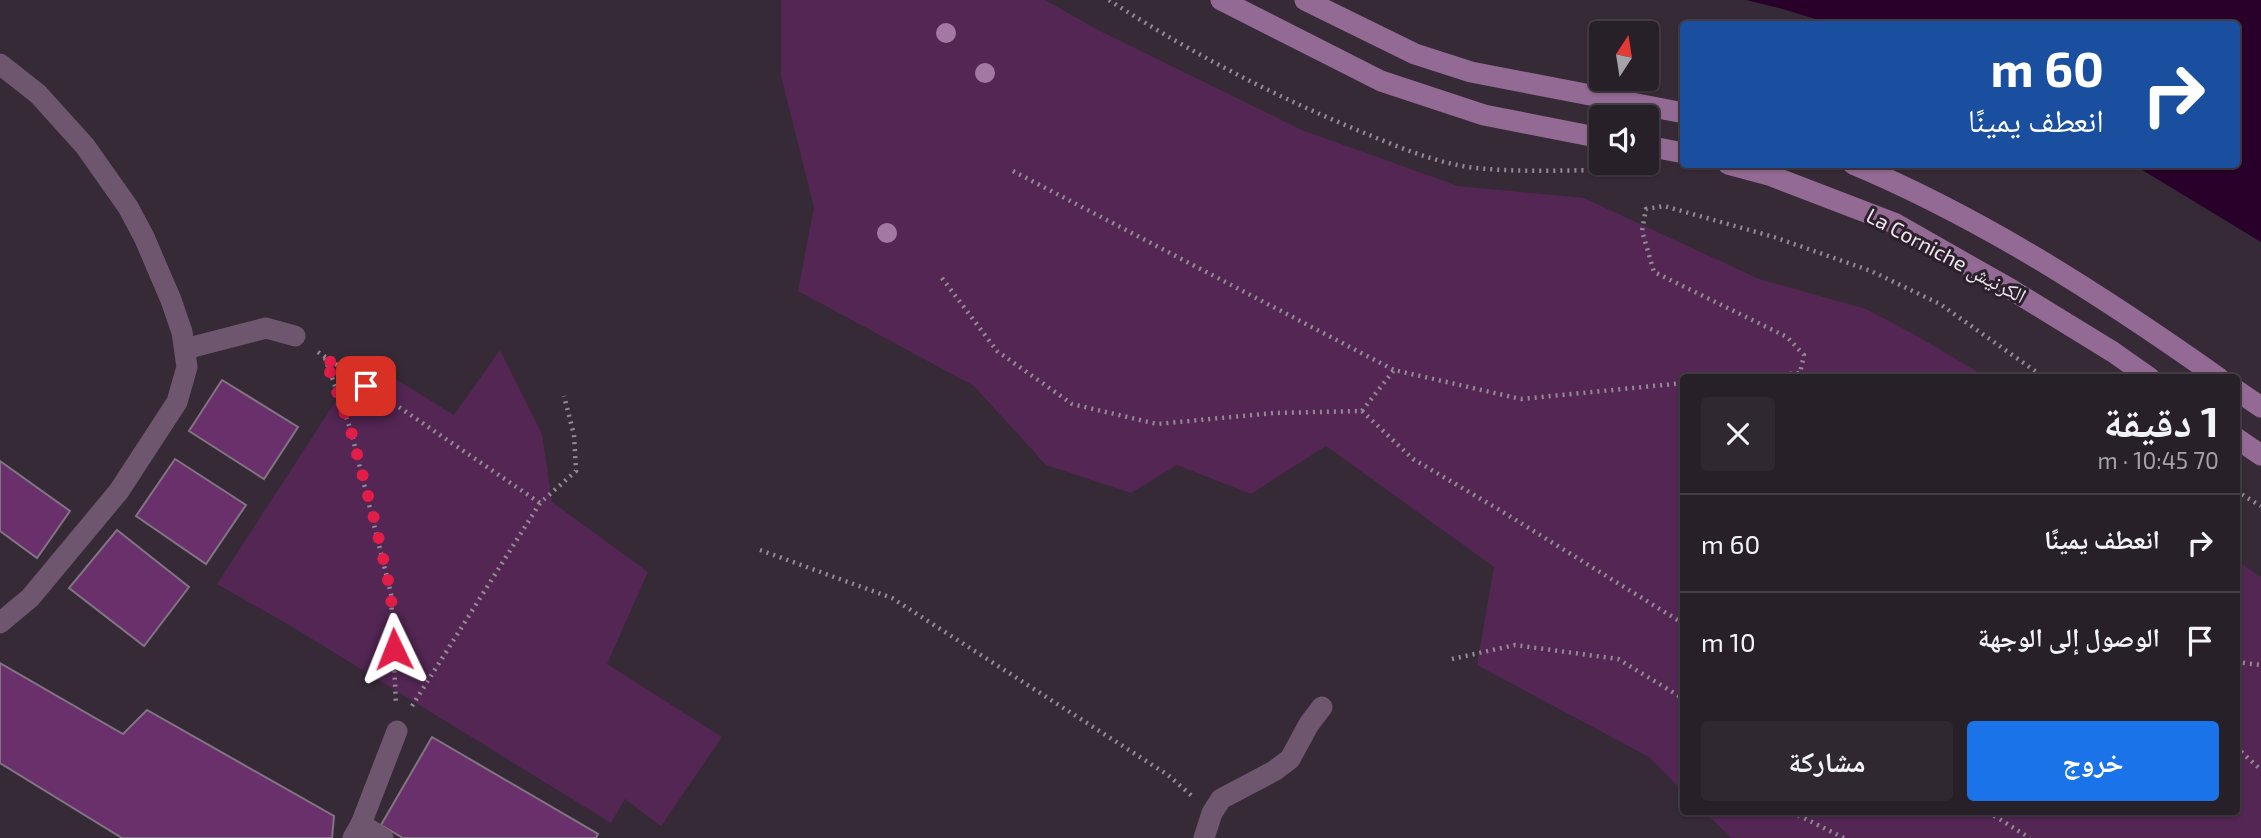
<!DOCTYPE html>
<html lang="ar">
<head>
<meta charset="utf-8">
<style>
  body { margin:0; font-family:"Exo 2","Noto Naskh Arabic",sans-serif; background:#302830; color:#f1f3f6; direction:rtl; height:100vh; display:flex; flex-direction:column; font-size:26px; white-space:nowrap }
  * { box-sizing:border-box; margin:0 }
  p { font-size:23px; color:#a5a3a8 }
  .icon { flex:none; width:38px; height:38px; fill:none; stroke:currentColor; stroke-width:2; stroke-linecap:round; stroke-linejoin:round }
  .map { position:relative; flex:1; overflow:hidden; direction:ltr }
  .sheet { position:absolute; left:1680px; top:374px; width:560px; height:441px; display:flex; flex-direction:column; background:#282028; border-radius:7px; box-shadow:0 2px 5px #0004,0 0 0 2px #443e45; direction:rtl }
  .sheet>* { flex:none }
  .top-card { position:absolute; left:1680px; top:21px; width:560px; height:147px; border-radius:7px; box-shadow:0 2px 5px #0004,0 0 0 2px #443e45; direction:rtl; background:#1a4fa0; color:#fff; overflow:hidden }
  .needle { width:46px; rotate:12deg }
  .tools { position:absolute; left:1589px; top:21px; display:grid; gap:14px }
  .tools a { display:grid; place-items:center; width:70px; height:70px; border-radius:7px; background:#282028; box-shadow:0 2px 5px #0004,0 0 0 2px #443e45; font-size:35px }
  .pin { position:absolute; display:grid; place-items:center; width:60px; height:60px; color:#fff; margin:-30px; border-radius:14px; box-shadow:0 4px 10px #0006 }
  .me { position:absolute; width:77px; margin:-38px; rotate:358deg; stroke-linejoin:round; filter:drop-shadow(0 0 5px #0008) }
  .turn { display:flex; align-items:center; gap:24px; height:147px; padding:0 21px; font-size:32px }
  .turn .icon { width:91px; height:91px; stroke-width:2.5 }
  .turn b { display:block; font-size:49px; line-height:60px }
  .round { display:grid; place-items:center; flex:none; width:74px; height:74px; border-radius:7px; background:#302830 }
  .headline { display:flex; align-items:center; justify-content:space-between; height:119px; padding:0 21px }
  h1 { font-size:42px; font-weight:700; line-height:52px }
  .cta { display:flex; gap:14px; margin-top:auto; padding:14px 21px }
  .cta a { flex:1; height:80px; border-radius:7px; background:#1a73e8; color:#fff; font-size:28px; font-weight:700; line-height:80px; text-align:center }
  .cta a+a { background:#302830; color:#f1f3f6 }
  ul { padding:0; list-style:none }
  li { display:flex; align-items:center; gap:21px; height:98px; padding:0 21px; border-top:2px solid #443e45 }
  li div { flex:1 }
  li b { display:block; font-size:26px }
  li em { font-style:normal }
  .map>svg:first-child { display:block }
</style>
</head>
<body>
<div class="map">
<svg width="2261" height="838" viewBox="0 0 2261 838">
  <rect width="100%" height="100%" fill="#362a36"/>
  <g fill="#532654">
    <polygon points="781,0 1045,0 1100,31 1302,130 1458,186 1584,198 1759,279 1866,309 1917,336 1988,378 1684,378 1683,791 1649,757 1477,665 1494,567 1326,446 1251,494 1177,465 1131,493 1046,465 974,386 798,291 814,207 781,76"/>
    <polygon points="500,350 542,434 552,502 648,572 607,664 722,737 661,826 625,799 611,823 291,626 217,584 363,359 454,415"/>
    <polygon points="2237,561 2261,577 2261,838 1731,838 1705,812 2236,812"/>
  </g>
  <polygon fill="#28002a" points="1746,0 2261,0 2261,242 2134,165 2236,164 2236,24 1831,24 1783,9"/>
  <g fill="#69306b" stroke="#827482" stroke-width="2">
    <polygon points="222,380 298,427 264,479 189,431"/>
    <polygon points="175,459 246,505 206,564 136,516"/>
    <polygon points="0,461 70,511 37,558 0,531"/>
    <polygon points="117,530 189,587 144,646 69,588"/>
    <polygon points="0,663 123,734 147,710 334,816 332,838 122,838 0,763"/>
    <polygon points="432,737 598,834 596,838 403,838 381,825"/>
  </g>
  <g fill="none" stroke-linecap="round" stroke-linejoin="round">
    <g stroke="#948a94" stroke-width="4.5" stroke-dasharray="2 5" stroke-linecap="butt">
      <path d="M1109 0C1189 52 1274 96 1362 132 1396 146 1431 161 1468 167 1515 173 1564 170 1611 170"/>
      <polyline points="1013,171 1394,370"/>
      <polyline points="942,278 997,351 1072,404 1157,424 1274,413 1362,411 1413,459 1498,509 1684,624"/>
      <polyline points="318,352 540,503"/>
      <polyline points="325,358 351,431 391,594 396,705"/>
      <polyline points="1741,378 1800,373 1804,355 1787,337 1654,272 1642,231 1646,209 1664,206 1774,237 1871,271 1940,304 2045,378"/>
      <polyline points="1362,411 1394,370 1521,399 1684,383"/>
      <polyline points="2236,491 2261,506"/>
      <polyline points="760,550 892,598 1168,775 1192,796"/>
      <polyline points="1452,659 1515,645 1618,659 1684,699"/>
      <polyline points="2236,662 2261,665"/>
      <polyline points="412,706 540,503 576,471 574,435 564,396"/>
      <polyline points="2236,747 2261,770"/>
      <polyline points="1792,812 1844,838"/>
      <polyline points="1988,812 2030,838"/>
    </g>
    <polyline stroke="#6f566f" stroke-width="21" points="185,349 266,328 295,336"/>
    <g stroke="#6f566f" stroke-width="21">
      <polyline points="0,64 38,94 85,146 128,207 144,237 171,300 182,332 187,367 177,402 119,491 30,598 0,623"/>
      <polyline points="361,824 383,838"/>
      <polyline points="353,838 361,824 397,731"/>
      <polyline points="1204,838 1212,813 1221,799 1274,771 1290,759 1309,724 1322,707"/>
    </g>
    <g stroke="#936a93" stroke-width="21">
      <polyline points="1221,0 1381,81 1484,115 1601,138"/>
      <polyline points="1305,0 1415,54 1471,72 1684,113"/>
      <polyline points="1647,146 1684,153"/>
      <polyline points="1728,164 1769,175 1894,223 2012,290 2113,352 2150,378"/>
      <path d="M1853 164C1984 219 2104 297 2219 378"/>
      <polyline points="2236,390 2261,407"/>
      <polyline points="2236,438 2261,455"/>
    </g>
  </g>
  <g fill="#a379a3">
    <circle cx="946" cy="33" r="10"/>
    <circle cx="985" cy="73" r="10"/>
    <circle cx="887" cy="233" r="10"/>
  </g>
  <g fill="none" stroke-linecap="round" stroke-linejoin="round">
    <polyline stroke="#e11d48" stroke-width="12" stroke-dasharray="0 21.6" points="366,386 325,358 351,431 376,526 391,594 394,649"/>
  </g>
  <g text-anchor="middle" stroke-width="6" stroke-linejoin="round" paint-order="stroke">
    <g font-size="21" fill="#eee6ee" stroke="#2b202b">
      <text transform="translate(1946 256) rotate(28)" y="7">La Corniche الكرنيش</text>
    </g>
  </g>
</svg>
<div class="tools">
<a><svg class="needle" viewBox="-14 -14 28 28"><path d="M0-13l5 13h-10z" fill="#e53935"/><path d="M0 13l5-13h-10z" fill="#a5a3a8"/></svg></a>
<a><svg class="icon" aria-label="sound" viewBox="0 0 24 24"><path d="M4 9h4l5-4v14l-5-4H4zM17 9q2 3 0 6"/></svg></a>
</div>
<div class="pin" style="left:366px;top:386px;background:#d93025"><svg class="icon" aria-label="arrive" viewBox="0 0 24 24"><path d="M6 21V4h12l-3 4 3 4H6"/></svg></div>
<svg class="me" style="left:394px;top:649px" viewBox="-20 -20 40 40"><path d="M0-17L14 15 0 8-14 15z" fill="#e11d48" stroke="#fff" stroke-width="4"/></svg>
<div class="top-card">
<div class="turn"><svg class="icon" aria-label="right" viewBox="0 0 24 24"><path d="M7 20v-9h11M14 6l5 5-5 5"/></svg><div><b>60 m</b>انعطف يمينًا</div></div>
</div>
<section class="sheet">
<div class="headline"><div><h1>1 دقيقة</h1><p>70 m · 10:45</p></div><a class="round"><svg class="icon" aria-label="close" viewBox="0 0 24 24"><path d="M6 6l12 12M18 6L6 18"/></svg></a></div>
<ul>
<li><svg class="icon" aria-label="right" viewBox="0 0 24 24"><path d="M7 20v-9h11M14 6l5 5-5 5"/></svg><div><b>انعطف يمينًا</b></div><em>60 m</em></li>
<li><svg class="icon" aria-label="arrive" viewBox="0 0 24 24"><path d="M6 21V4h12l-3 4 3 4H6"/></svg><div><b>الوصول إلى الوجهة</b></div><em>10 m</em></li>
</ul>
<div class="cta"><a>خروج</a><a>مشاركة</a></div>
</section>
</div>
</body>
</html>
